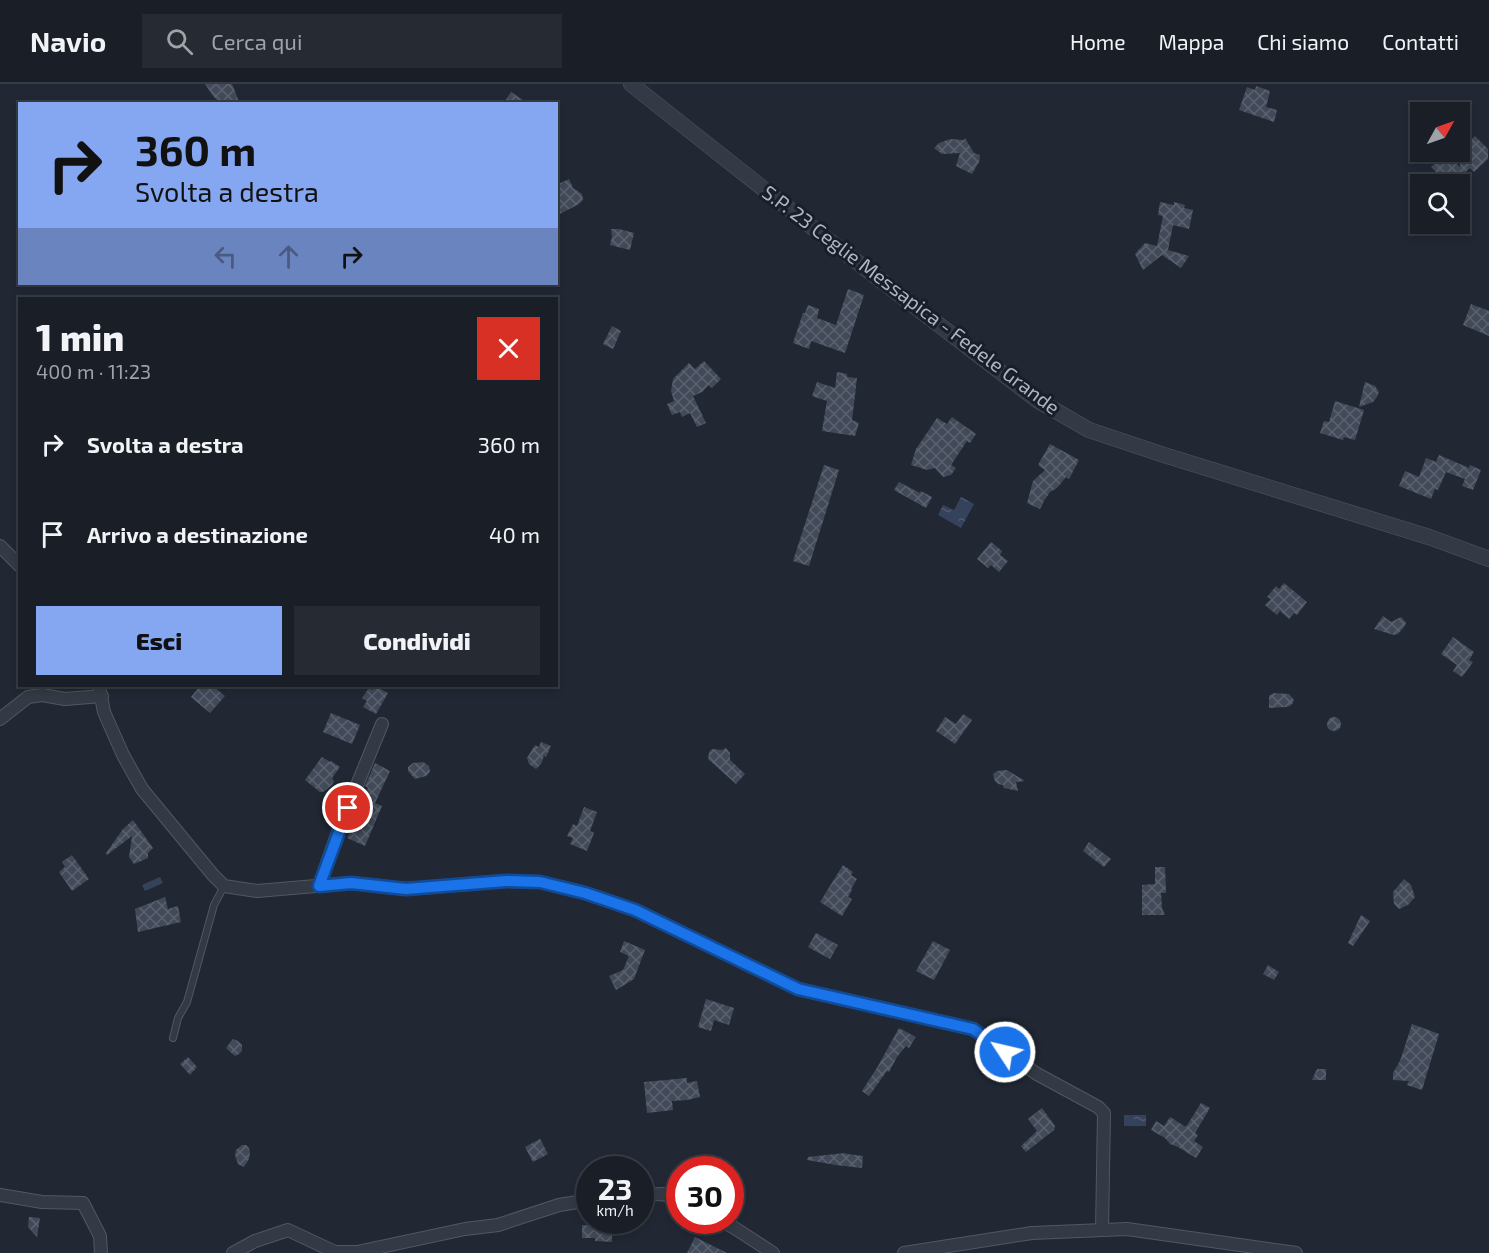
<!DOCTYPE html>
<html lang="it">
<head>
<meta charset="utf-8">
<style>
  body { margin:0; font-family:"Exo 2",sans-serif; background:#262b33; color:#f1f3f6; height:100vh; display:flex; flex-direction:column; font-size:22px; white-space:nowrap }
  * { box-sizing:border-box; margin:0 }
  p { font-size:20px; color:#9fa2a7 }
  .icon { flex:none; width:33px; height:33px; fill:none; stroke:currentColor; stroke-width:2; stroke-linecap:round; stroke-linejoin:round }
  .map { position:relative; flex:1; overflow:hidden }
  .panel { position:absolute; left:18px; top:213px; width:540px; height:390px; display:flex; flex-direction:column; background:#191e27; border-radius:0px; box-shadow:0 3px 9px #0003,0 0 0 2px #373c44 }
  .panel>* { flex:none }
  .top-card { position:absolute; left:18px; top:18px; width:540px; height:183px; border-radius:0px; box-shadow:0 3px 9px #0003,0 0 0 2px #373c44; background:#85a6f0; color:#111; overflow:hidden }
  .needle { width:39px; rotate:50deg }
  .fabs { position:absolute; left:1410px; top:18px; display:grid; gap:12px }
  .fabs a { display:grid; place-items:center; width:60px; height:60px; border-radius:0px; background:#191e27; box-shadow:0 3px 9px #0003,0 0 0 2px #373c44; font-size:30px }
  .speed { position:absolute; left:576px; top:1072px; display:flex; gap:12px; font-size:30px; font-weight:700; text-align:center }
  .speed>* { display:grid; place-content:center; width:78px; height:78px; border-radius:50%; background:#191e27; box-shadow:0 3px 9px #0003,0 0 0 2px #373c44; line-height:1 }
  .speed small { font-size:15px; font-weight:400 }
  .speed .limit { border:9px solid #d22; background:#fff; color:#111 }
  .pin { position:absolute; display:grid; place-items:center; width:51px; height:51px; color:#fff; margin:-26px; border:3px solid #fff; border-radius:50%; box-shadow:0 2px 6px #0007 }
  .me { position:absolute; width:66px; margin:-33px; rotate:305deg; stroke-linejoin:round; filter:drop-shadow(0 0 4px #0008) }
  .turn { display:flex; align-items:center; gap:21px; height:126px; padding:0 18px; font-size:27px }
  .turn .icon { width:78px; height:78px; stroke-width:2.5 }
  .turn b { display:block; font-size:42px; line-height:51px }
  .lanes { display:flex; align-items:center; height:57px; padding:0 18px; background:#0003; justify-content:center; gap:30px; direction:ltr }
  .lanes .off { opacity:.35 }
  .round { display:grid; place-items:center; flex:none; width:63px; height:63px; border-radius:0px; background:#262b33 }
  .headline { display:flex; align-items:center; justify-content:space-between; height:102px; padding:0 18px }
  h1 { font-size:36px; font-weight:800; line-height:45px }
  .primary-button { display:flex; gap:12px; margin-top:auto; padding:12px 18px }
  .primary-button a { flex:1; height:69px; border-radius:0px; background:#85a6f0; color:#111; font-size:24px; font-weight:800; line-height:69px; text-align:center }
  .primary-button a+a { background:#262b33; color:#f1f3f6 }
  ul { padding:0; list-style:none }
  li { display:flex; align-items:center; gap:18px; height:90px; padding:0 18px }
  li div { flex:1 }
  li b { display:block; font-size:22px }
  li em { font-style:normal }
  header { display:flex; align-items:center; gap:36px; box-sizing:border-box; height:84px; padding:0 30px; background:#191e27; border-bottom:2px solid #373c44 }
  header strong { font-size:28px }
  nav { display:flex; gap:33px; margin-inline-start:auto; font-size:21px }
  .search { width:420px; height:54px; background:#262b33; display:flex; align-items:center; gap:15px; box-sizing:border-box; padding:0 21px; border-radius:0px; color:#9fa2a7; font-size:22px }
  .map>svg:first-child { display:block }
</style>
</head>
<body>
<header>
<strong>Navio</strong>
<div class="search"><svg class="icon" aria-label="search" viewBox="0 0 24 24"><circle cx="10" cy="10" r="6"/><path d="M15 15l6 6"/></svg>Cerca qui</div>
<nav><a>Home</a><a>Mappa</a><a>Chi siamo</a><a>Contatti</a></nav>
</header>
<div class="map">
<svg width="1489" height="1169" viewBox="0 0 1489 1169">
  <defs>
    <pattern id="water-ripples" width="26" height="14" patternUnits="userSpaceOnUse" patternTransform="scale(1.5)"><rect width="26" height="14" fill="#35425b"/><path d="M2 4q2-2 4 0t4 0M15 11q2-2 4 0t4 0" fill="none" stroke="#505b71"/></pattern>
    <pattern id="building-cross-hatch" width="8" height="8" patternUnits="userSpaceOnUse" patternTransform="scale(1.5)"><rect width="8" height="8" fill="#424a59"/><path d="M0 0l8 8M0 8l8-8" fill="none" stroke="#5b626f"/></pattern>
  </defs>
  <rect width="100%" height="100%" fill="#212834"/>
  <g fill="url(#water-ripples)">
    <polygon points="961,413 974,420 961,444 938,431 943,421 954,426"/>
    <polygon points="160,793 163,799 145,807 142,801"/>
    <rect x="1124" y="1031" width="22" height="11"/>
  </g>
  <g fill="url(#building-cross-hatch)">
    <polygon points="205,0 232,0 240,20 226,20 217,16 213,12"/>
    <polygon points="1256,2 1270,7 1266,23 1277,26 1274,38 1239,26 1247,3 1255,6"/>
    <polygon points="511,8 529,20 503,20"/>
    <polygon points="1475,52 1488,65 1488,75 1474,88 1470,84 1451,100 1448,100 1431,83 1446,69 1460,83 1460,59 1465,61"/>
    <polygon points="965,54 974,69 980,71 979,78 972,90 956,82 960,69 942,70 934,64 939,59 950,55 964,56"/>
    <polygon points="569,95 573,104 582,110 583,116 579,120 556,132 556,101"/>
    <polygon points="1160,118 1174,121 1174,118 1185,121 1184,124 1193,126 1189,145 1173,141 1168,166 1189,172 1181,184 1162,171 1143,186 1135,170 1145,159 1157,162 1163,132 1158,131"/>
    <polygon points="611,145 619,145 634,149 630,166 610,161 612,153"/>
    <polygon points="848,205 864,211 845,269 811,257 809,265 793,259 803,229 805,229 808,221 819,225 817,234 836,241"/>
    <polygon points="1471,220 1489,227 1489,252 1463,241"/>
    <polygon points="612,242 621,247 613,265 603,260"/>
    <polygon points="704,277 721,295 712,304 709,301 702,308 693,312 706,339 697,343 690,329 682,333 680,328 672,331 667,320 674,317 671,307 673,295 689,279 695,285"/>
    <polygon points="837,288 847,290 847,293 857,294 852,336 859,339 855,352 822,347 827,317 812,312 817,298 835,304"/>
    <polygon points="1365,298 1375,302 1379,308 1377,313 1373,318 1359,323"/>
    <polygon points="1335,317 1364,326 1355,356 1344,353 1343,356 1320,349 1324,337 1329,338"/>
    <polygon points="952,333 976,350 970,359 967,357 951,381 956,384 951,391 943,393 935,384 927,386 911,381 916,365 937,334 947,340"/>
    <polygon points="1050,360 1079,376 1069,395 1066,393 1057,404 1050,408 1044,417 1040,425 1027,419 1033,397 1045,386 1038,381"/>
    <polygon points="1439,371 1469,384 1470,381 1481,386 1473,406 1462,402 1465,395 1446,388 1438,406 1435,405 1431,415 1399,402 1405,387 1419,393 1426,374 1436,378"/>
    <polygon points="824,381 839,386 809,482 793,477"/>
    <polygon points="899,398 920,409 921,407 932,413 926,424 894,406"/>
    <polygon points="991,458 1002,467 1000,471 1008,477 999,488 991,481 988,484 977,475"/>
    <polygon points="1284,499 1307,518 1297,531 1294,529 1289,535 1280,527 1277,531 1265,521 1271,515 1267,513 1276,502 1279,505"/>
    <polygon points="1383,532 1391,538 1401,533 1404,536 1406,539 1404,543 1398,550 1394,551 1374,545"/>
    <polygon points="1453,553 1474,568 1469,576 1473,578 1462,593 1453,587 1457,581 1441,570"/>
    <polygon points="200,602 213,602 225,612 210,629 191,613"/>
    <polygon points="375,602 388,609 376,630 363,623 367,617 362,614 369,604 372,606"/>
    <polygon points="1274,609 1289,610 1294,616 1293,619 1290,622 1286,623 1269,624 1269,612"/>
    <polygon points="331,629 360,641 352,660 323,648"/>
    <polygon points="963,630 972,636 955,660 936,647 945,633 956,640"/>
    <circle cx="1334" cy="640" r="7"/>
    <polygon points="541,658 551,662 546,673 544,672 541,680 536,685 529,680 527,674 535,661 539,663"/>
    <polygon points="726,664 730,669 730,676 745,690 736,700 708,675 709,668 712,665 722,666"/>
    <polygon points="322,673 330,678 331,677 340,683 332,694 334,697 332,701 323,708 320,708 305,696"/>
    <polygon points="423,678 429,682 430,688 426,692 415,695 408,687 408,683 413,679"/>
    <polygon points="375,679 390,687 375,719 382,722 365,762 347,754 362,720 360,719 368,704 365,702"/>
    <polygon points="1007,686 1025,697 1016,698 1018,707 1004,704 1003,701 998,700 995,697 993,690 997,687"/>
    <polygon points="584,723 597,728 590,747 594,749 587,767 570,760 573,754 567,752 573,740 577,742"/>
    <polygon points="133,736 153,764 148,769 148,774 134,780 129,773 132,752 107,771 106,769 123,745"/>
    <polygon points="1089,758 1111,775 1104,783 1083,767"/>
    <polygon points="72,771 89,795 72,807 59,788 65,783 62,778"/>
    <polygon points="843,781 853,788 851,791 857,795 851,805 852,806 848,813 852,815 842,832 820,818"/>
    <polygon points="1155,783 1165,783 1166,809 1161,809 1162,824 1165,831 1142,831 1142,801 1155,800"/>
    <polygon points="1404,795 1411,801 1415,813 1408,821 1399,825 1394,820 1393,808"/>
    <polygon points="165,813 168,825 178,822 181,838 138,848 135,825"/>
    <polygon points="1361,831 1370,837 1353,862 1348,859"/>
    <polygon points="816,849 838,861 830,875 808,863"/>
    <polygon points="624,857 645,866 634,895 616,906 609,892 623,886 629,872 620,868"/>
    <polygon points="933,857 950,866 934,896 916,887"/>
    <polygon points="1268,881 1279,888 1274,896 1263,890"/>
    <polygon points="706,915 734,924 729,941 714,936 711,947 698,943"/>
    <polygon points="1412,940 1439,950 1422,1006 1407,1001 1409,997 1393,996 1393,989 1400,977"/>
    <polygon points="899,944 916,953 909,964 906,962 897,973 889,988 887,987 869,1012 862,1007 878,982"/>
    <polygon points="233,955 238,957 242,961 242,967 239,970 235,972 226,964"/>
    <polygon points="188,973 197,983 190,991 180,980"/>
    <polygon points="1317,985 1326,985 1326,996 1312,996"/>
    <polygon points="687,994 687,999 697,997 700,1013 687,1016 672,1017 673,1026 647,1029 644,998"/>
    <polygon points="1201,1019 1210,1024 1195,1049 1198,1051 1194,1057 1203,1063 1196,1074 1178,1063 1170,1060 1165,1054 1151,1046 1156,1037 1164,1042 1170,1033 1186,1043"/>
    <polygon points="1042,1024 1055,1042 1054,1046 1026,1068 1021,1062 1037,1047 1028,1035"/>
    <polygon points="540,1055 548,1070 533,1078 525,1063"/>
    <polygon points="242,1061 246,1061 249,1064 250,1069 249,1075 244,1083 238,1080 235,1071 236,1066"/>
    <polygon points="845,1069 847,1070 863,1072 862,1084 836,1081 807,1076 808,1073"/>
    <polygon points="29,1133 40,1134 37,1153 28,1143"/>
    <polygon points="582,1141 605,1142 605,1148 612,1148 612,1158 595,1157 595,1154 582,1154"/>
    <polygon points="695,1153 727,1169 687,1169"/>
  </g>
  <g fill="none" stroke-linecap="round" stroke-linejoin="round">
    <defs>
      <polyline id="service" points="173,954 178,934 187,918 214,821 224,802"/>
      <g id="minor">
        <polyline points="0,462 20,482"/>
        <polyline points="99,602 104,628 123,671 142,705 213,791 224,802 257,807 351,799 406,805 506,797 540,798 585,809 635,826 798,905 973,945 1037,990 1098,1023 1104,1029 1102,1146"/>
        <polyline points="0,635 28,613 42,611 65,615 102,612"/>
        <polyline points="319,802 339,745 382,640"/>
        <polyline points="0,1111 42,1118 83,1119 100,1152 101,1169"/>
        <polyline points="640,1111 663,1110 680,1117"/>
        <polyline points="720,1137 733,1143 773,1169"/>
        <polyline points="233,1169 255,1157 288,1146 335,1168 357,1168 465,1145 498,1141 559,1121 590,1116"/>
        <polyline points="904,1169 1032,1149 1127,1145 1296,1169"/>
      </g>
      <polyline id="tertiary" points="631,0 827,155 1037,316 1089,346 1164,371 1429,453 1489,475"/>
    </defs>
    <use href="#service" stroke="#515763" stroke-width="8"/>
    <use href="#minor" stroke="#515763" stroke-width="14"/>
    <use href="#tertiary" stroke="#515763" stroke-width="16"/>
    <use href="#service" stroke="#343a45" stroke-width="6"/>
    <use href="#minor" stroke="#343a45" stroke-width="12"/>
    <use href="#tertiary" stroke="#343a45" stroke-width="15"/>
  </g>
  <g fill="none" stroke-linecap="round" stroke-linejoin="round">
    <defs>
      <polyline id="route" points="348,724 319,802 351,799 406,805 506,797 540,798 585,809 635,826 798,905 973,945 1005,968"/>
    </defs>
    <use href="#route" stroke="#114b97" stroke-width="15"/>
    <use href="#route" stroke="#1a73e8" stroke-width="10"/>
  </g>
  <g text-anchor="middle" stroke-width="6" stroke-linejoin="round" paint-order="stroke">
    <g font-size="20" fill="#aeb4c2" stroke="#191f2a">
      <text transform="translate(911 216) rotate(37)" y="7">S.P. 23 Ceglie Messapica - Fedele Grande</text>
    </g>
  </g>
</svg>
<div class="fabs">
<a><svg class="needle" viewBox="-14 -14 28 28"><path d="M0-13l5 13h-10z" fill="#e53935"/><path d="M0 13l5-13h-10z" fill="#9fa2a7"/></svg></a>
<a><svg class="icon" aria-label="search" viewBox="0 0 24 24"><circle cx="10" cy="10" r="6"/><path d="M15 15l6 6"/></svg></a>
</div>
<div class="speed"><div>23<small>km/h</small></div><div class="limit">30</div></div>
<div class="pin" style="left:348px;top:724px;background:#d93025"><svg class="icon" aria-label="arrive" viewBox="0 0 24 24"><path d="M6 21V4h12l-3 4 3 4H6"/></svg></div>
<svg class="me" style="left:1005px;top:968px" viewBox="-20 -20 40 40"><circle r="17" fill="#1a73e8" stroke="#fff" stroke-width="3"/><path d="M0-11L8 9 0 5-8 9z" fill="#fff"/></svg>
<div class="top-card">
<div class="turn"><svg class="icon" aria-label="right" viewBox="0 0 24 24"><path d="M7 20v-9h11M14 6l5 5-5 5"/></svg><div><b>360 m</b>Svolta a destra</div></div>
<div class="lanes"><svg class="icon off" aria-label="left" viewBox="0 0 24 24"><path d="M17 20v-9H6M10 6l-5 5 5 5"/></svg><svg class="icon off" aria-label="ahead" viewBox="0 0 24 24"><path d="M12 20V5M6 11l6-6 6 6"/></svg><svg class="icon" aria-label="right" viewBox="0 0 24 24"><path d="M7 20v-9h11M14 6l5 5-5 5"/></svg></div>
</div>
<section class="panel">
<div class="headline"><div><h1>1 min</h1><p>400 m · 11:23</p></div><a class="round" style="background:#d93025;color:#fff"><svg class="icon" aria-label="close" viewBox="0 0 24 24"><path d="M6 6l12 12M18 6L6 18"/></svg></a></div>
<ul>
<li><svg class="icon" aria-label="right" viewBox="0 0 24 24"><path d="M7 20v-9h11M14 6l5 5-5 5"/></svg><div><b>Svolta a destra</b></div><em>360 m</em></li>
<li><svg class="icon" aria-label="arrive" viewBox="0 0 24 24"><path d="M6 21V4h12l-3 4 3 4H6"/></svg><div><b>Arrivo a destinazione</b></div><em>40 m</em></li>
</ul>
<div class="primary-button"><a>Esci</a><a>Condividi</a></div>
</section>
</div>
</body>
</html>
